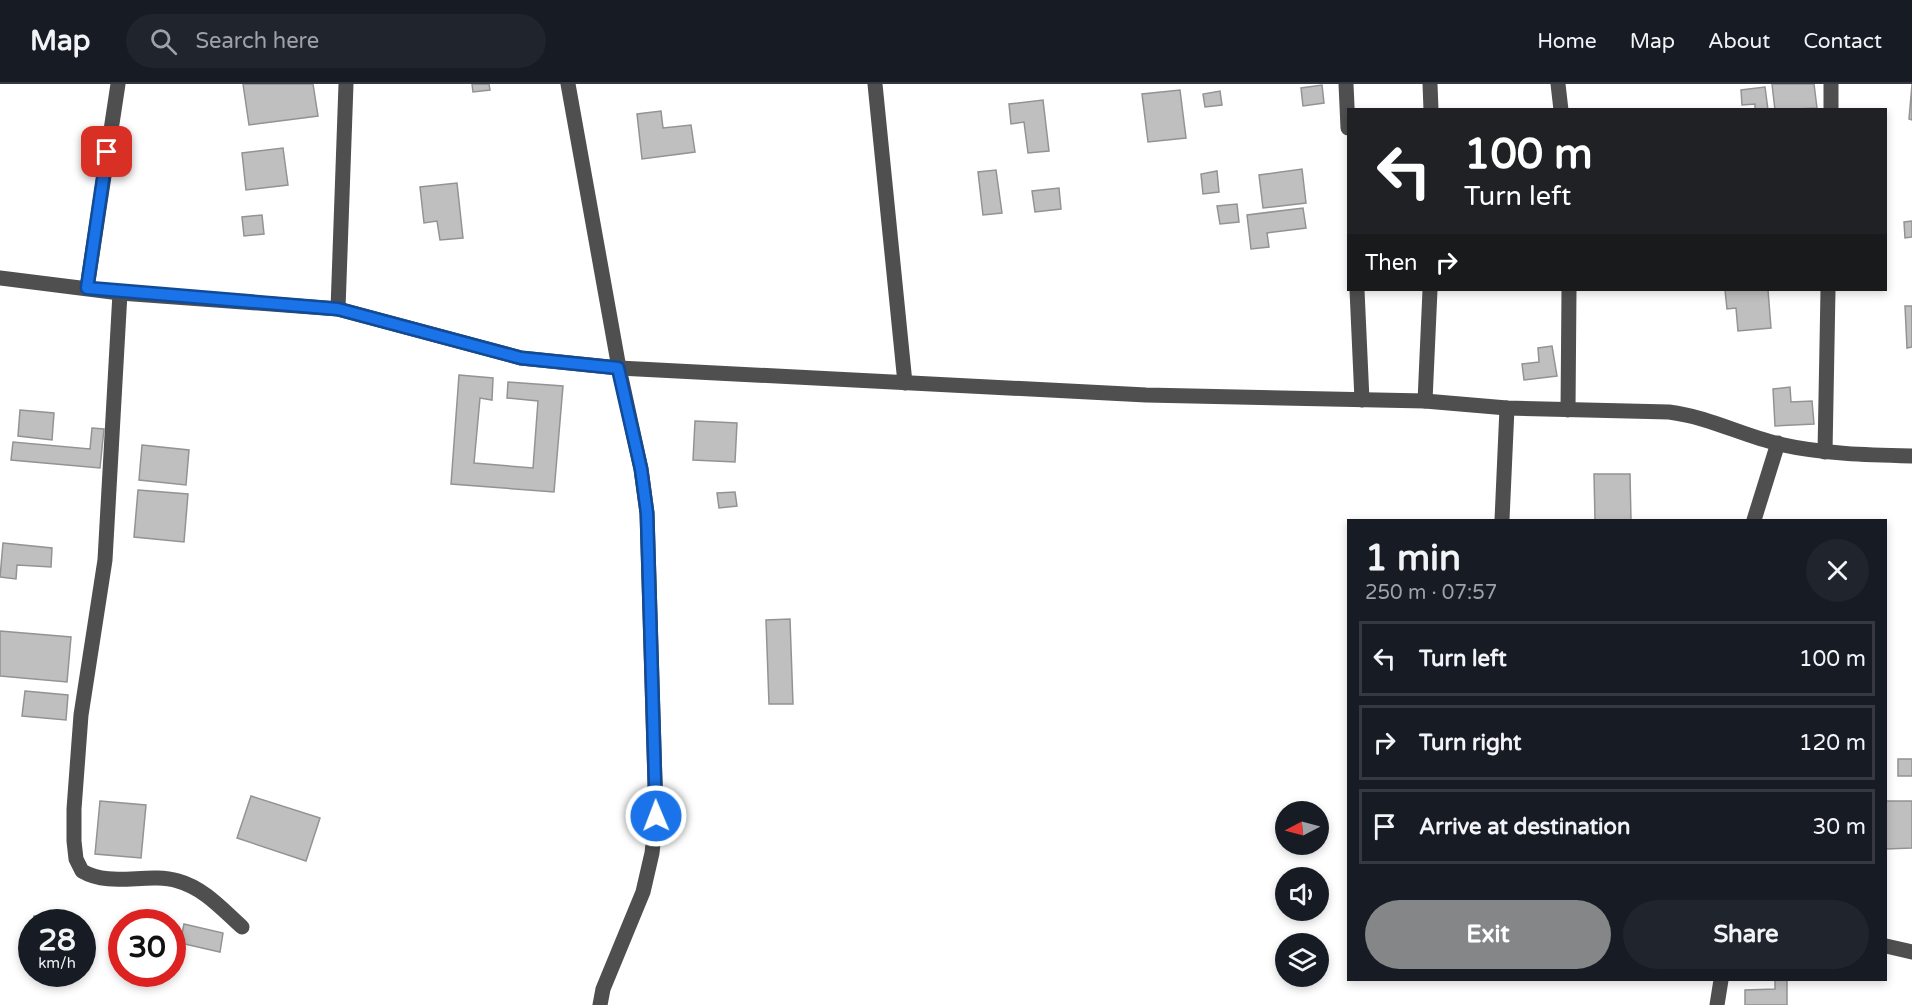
<!DOCTYPE html>
<html lang="en">
<head>
<meta charset="utf-8">
<style>
  body { margin:0; font-family:"Varela Round",sans-serif; background:#20242c; color:#f1f3f6; height:100vh; display:flex; flex-direction:column; font-size:22px; white-space:nowrap }
  * { box-sizing:border-box; margin:0 }
  p { font-size:20px; color:#9ea1a6 }
  .icon { flex:none; width:33px; height:33px; fill:none; stroke:currentColor; stroke-width:2; stroke-linecap:round; stroke-linejoin:round }
  .map { position:relative; flex:1; overflow:hidden }
  .drawer { position:absolute; left:1347px; top:435px; width:540px; height:462px; display:flex; flex-direction:column; background:#171b24; border-radius:0px; box-shadow:0 3px 9px #0003 }
  .drawer>* { flex:none }
  .banner { position:absolute; left:1347px; top:24px; width:540px; height:183px; border-radius:0px; box-shadow:0 3px 9px #0003; background:#202124; color:#fff; overflow:hidden }
  .needle { width:39px; rotate:264deg }
  .tools { position:absolute; left:1275px; top:717px; display:grid; gap:12px }
  .tools a { display:grid; place-items:center; width:54px; height:54px; border-radius:50%; background:#171b24; box-shadow:0 3px 9px #0003; font-size:30px }
  .speed { position:absolute; left:18px; top:825px; display:flex; gap:12px; font-size:30px; font-weight:700; text-align:center }
  .speed>* { display:grid; place-content:center; width:78px; height:78px; border-radius:50%; background:#171b24; box-shadow:0 3px 9px #0003; line-height:1 }
  .speed small { font-size:15px; font-weight:400 }
  .speed .limit { border:9px solid #d22; background:#fff; color:#111 }
  .pin { position:absolute; display:grid; place-items:center; width:51px; height:51px; color:#fff; margin:-26px; border-radius:12px; box-shadow:0 3px 9px #0006 }
  .me { position:absolute; width:66px; margin:-33px; rotate:359deg; stroke-linejoin:round; filter:drop-shadow(0 0 4px #0008) }
  .turn { display:flex; align-items:center; gap:21px; height:126px; padding:0 18px; font-size:27px }
  .turn .icon { width:78px; height:78px; stroke-width:2.5 }
  .turn b { display:block; font-size:42px; line-height:51px }
  .then { display:flex; align-items:center; height:57px; padding:0 18px; background:#0003; gap:12px; font-size:22px }
  .round { display:grid; place-items:center; flex:none; width:63px; height:63px; border-radius:32px; background:#20242c }
  .summary { display:flex; align-items:center; justify-content:space-between; height:102px; padding:0 18px }
  h1 { font-size:36px; font-weight:800; line-height:45px }
  .action { display:flex; gap:12px; margin-top:auto; padding:12px 18px }
  .action a { flex:1; height:69px; border-radius:36px; background:#858687; color:#fff; font-size:24px; font-weight:800; line-height:69px; text-align:center }
  .action a+a { background:#20242c; color:#f1f3f6 }
  ul { padding:0; list-style:none }
  li { display:flex; align-items:center; gap:18px; height:75px; margin:0 12px 9px; padding:0 6px; border:3px solid #363941; border-radius:0px }
  li div { flex:1 }
  li b { display:block; font-size:22px }
  li em { font-style:normal }
  header { display:flex; align-items:center; gap:36px; box-sizing:border-box; height:84px; padding:0 30px; background:#171b24; border-bottom:2px solid #363941 }
  header strong { font-size:28px }
  nav { display:flex; gap:33px; margin-inline-start:auto; font-size:21px }
  .search { width:420px; height:54px; background:#20242c; display:flex; align-items:center; gap:15px; box-sizing:border-box; padding:0 21px; border-radius:33px; color:#9ea1a6; font-size:22px }
  .map>svg:first-child { display:block }
</style>
</head>
<body>
<header>
<strong>Map</strong>
<div class="search"><svg class="icon" aria-label="search" viewBox="0 0 24 24"><circle cx="10" cy="10" r="6"/><path d="M15 15l6 6"/></svg>Search here</div>
<nav><a>Home</a><a>Map</a><a>About</a><a>Contact</a></nav>
</header>
<div class="map">
<svg width="1912" height="921" viewBox="0 0 1912 921">
  <rect width="100%" height="100%" fill="#fff"/>
  <g fill="#bfbfbf" stroke="#939393" stroke-width="1.5">
    <polygon points="243,0 313,0 318,32 249,41"/>
    <polygon points="472,0 489,0 490,6 473,8"/>
    <polygon points="1772,0 1814,0 1817,24 1775,26"/>
    <polygon points="1912,0 1912,36 1909,35"/>
    <polygon points="1322,1 1324,19 1303,22 1301,4"/>
    <polygon points="1765,3 1768,26 1755,26 1755,20 1742,21 1741,6"/>
    <polygon points="1180,6 1186,54 1148,58 1142,10"/>
    <polygon points="1220,7 1222,21 1205,23 1203,10"/>
    <polygon points="1043,16 1049,67 1028,69 1024,38 1011,40 1009,20"/>
    <polygon points="661,27 663,44 691,41 695,68 642,75 637,30"/>
    <polygon points="283,64 288,101 246,106 242,69"/>
    <polygon points="1302,85 1306,119 1263,124 1259,91"/>
    <polygon points="996,86 1002,129 983,131 978,88"/>
    <polygon points="1217,87 1219,108 1203,110 1201,90"/>
    <polygon points="457,99 463,154 440,156 437,137 424,139 420,103"/>
    <polygon points="1059,104 1061,125 1035,128 1032,107"/>
    <polygon points="1237,120 1239,138 1220,140 1217,122"/>
    <polygon points="1303,124 1306,144 1267,149 1269,163 1251,165 1247,131"/>
    <polygon points="262,131 264,150 244,152 242,133"/>
    <polygon points="1912,137 1912,153 1905,154 1904,138"/>
    <polygon points="1725,206 1768,206 1771,244 1738,247 1736,224 1727,225"/>
    <polygon points="1905,222 1912,222 1912,263 1907,264"/>
    <polygon points="1552,262 1557,292 1524,296 1522,280 1539,278 1538,264"/>
    <polygon points="459,291 493,294 492,316 480,314 474,379 533,384 538,317 507,314 508,298 563,302 554,408 451,400"/>
    <polygon points="1790,303 1791,318 1812,317 1814,340 1775,342 1773,305"/>
    <polygon points="20,326 54,329 52,356 18,352"/>
    <polygon points="695,337 737,339 735,378 693,376"/>
    <polygon points="92,344 104,345 100,384 11,376 13,358 90,365"/>
    <polygon points="142,361 189,366 186,401 139,396"/>
    <polygon points="1594,390 1630,390 1631,436 1595,436"/>
    <polygon points="138,406 188,410 184,458 134,453"/>
    <polygon points="735,408 737,422 719,424 717,409"/>
    <polygon points="3,459 52,464 51,483 17,481 16,495 0,493"/>
    <polygon points="790,535 793,620 769,620 766,536"/>
    <polygon points="0,547 71,553 67,598 0,592"/>
    <polygon points="25,607 68,611 66,636 22,632"/>
    <rect x="1898" y="675" width="14" height="17"/>
    <polygon points="251,712 320,734 306,777 237,754"/>
    <polygon points="100,717 146,721 141,774 95,770"/>
    <polygon points="1886,717 1912,717 1912,764 1886,765"/>
    <polygon points="34,832 53,834 52,838 34,838"/>
    <polygon points="184,840 223,849 220,868 180,859"/>
    <polygon points="1775,896 1787,896 1787,921 1745,921 1745,906 1775,905"/>
  </g>
  <g fill="none" stroke-linecap="round" stroke-linejoin="round">
    <g stroke="#4f4f4f" stroke-width="15">
      <polyline points="568,0 619,284 641,385 647,429 656,732 652,769 643,808 603,905 600,921"/>
      <polyline points="875,0 905,299"/>
      <polyline points="1346,0 1348,44"/>
      <polyline points="1430,0 1431,26"/>
      <polyline points="1558,0 1561,26"/>
      <polyline points="1831,0 1831,26"/>
      <path d="M0 194 120 209 338 225 521 274 619 284 1146 311 1425 317 1507 324 1669 328C1709 333 1741 351 1779 360 1823 370 1868 371 1912 372"/>
      <polyline points="87,204 118,0"/>
      <polyline points="1357,206 1362,316"/>
      <path d="M120 209 105 476 81 631 74 725V757L76 775 82 787C111 804 147 788 178 797 204 804 223 826 242 843"/>
      <polyline points="338,225 346,0"/>
      <polyline points="1425,317 1430,206"/>
      <polyline points="1568,326 1569,206"/>
      <polyline points="1825,368 1828,206"/>
      <polyline points="1502,436 1507,324"/>
      <polyline points="1754,436 1778,359"/>
      <polyline points="1886,862 1912,868"/>
      <polyline points="1717,921 1721,896"/>
    </g>
  </g>
  <g fill="none" stroke-linecap="round" stroke-linejoin="round">
    <defs>
      <polyline id="route" points="107,68 87,204 338,225 521,274 618,284 641,385 647,429 656,732"/>
    </defs>
    <use href="#route" stroke="#114b97" stroke-width="15"/>
    <use href="#route" stroke="#1a73e8" stroke-width="10"/>
  </g>
</svg>
<div class="tools">
<a><svg class="needle" viewBox="-14 -14 28 28"><path d="M0-13l5 13h-10z" fill="#e53935"/><path d="M0 13l5-13h-10z" fill="#9ea1a6"/></svg></a>
<a><svg class="icon" aria-label="sound" viewBox="0 0 24 24"><path d="M4 9h4l5-4v14l-5-4H4zM17 9q2 3 0 6"/></svg></a>
<a><svg class="icon" aria-label="layers" viewBox="0 0 24 24"><path d="M12 4l9 5-9 5-9-5zM3 14l9 5 9-5"/></svg></a>
</div>
<div class="speed"><div>28<small>km/h</small></div><div class="limit">30</div></div>
<div class="pin" style="left:107px;top:68px;background:#d93025"><svg class="icon" aria-label="arrive" viewBox="0 0 24 24"><path d="M6 21V4h12l-3 4 3 4H6"/></svg></div>
<svg class="me" style="left:656px;top:732px" viewBox="-20 -20 40 40"><circle r="17" fill="#1a73e8" stroke="#fff" stroke-width="3"/><path d="M0-11L8 9 0 5-8 9z" fill="#fff"/></svg>
<div class="banner">
<div class="turn"><svg class="icon" aria-label="left" viewBox="0 0 24 24"><path d="M17 20v-9H6M10 6l-5 5 5 5"/></svg><div><b>100 m</b>Turn left</div></div>
<div class="then">Then<svg class="icon" aria-label="right" viewBox="0 0 24 24"><path d="M7 20v-9h11M14 6l5 5-5 5"/></svg></div>
</div>
<section class="drawer">
<div class="summary"><div><h1>1 min</h1><p>250 m · 07:57</p></div><a class="round"><svg class="icon" aria-label="close" viewBox="0 0 24 24"><path d="M6 6l12 12M18 6L6 18"/></svg></a></div>
<ul>
<li><svg class="icon" aria-label="left" viewBox="0 0 24 24"><path d="M17 20v-9H6M10 6l-5 5 5 5"/></svg><div><b>Turn left</b></div><em>100 m</em></li>
<li><svg class="icon" aria-label="right" viewBox="0 0 24 24"><path d="M7 20v-9h11M14 6l5 5-5 5"/></svg><div><b>Turn right</b></div><em>120 m</em></li>
<li><svg class="icon" aria-label="arrive" viewBox="0 0 24 24"><path d="M6 21V4h12l-3 4 3 4H6"/></svg><div><b>Arrive at destination</b></div><em>30 m</em></li>
</ul>
<div class="action"><a>Exit</a><a>Share</a></div>
</section>
</div>
</body>
</html>
